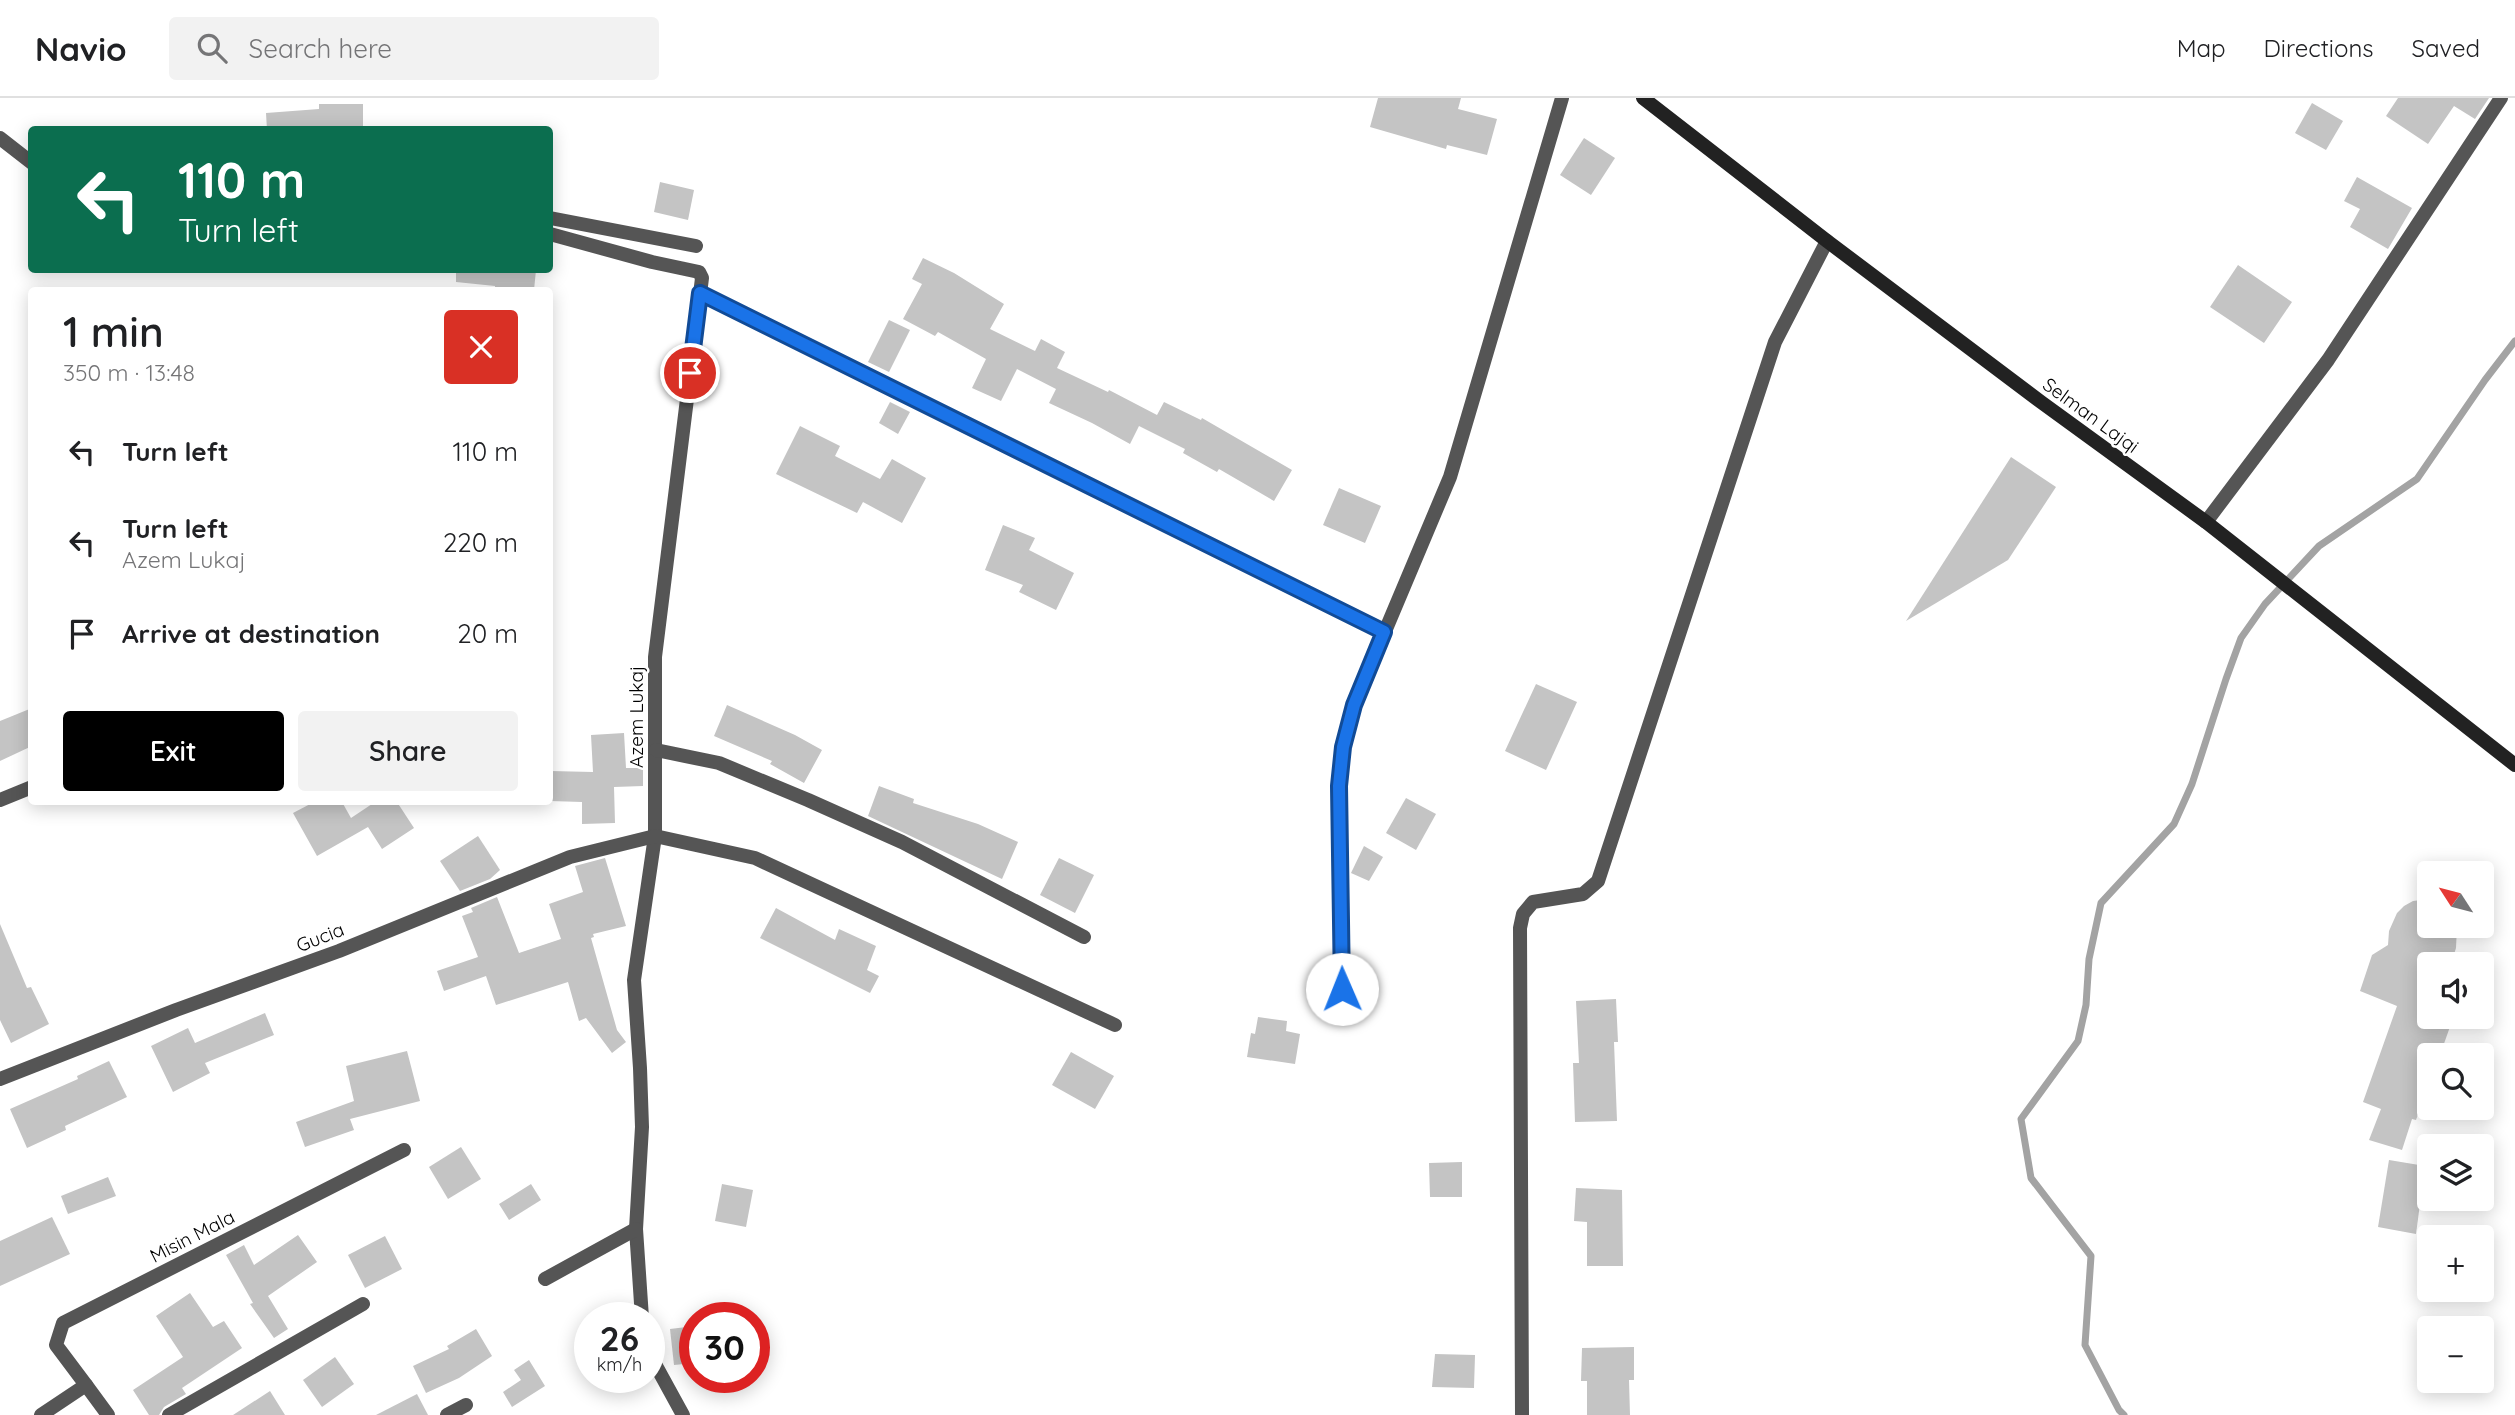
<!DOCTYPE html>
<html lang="en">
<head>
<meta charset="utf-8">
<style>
  body { margin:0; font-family:Quicksand,sans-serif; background:#f2f2f2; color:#202124; height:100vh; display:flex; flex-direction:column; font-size:26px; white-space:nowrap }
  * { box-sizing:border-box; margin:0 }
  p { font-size:23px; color:#757577 }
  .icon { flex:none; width:38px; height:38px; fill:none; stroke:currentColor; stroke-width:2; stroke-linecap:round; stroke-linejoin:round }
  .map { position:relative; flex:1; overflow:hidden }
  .details { position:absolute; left:28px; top:189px; width:525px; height:518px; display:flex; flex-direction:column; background:#fff; border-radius:7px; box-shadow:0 4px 18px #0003 }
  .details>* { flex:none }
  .banner { position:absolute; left:28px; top:28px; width:525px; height:147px; border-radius:7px; box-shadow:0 4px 18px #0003; background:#0b6e4f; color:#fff; overflow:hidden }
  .needle { width:46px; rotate:306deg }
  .buttons { position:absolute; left:2417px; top:763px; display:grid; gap:14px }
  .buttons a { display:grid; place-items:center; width:77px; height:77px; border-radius:7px; background:#fff; box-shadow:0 4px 18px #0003; font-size:35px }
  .speed { position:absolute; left:574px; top:1204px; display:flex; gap:14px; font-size:35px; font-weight:700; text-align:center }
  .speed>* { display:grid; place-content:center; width:91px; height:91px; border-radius:50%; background:#fff; box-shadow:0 4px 18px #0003; line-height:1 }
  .speed small { font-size:18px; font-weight:400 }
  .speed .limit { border:10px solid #d22; background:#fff; color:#111 }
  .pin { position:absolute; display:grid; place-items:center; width:60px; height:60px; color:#fff; margin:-30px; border:4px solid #fff; border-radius:50%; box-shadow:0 2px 7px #0007 }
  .me { position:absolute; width:77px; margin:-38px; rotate:359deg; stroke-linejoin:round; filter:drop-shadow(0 0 5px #0008) }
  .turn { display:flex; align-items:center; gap:24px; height:147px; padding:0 35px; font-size:32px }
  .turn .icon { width:91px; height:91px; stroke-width:2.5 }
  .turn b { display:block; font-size:49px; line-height:60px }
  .round { display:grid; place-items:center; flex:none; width:74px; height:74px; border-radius:7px; background:#f2f2f2 }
  .overview { display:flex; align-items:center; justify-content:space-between; height:119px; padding:0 35px }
  h1 { font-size:42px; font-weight:600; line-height:52px }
  .primary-button { display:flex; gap:14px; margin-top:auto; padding:14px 35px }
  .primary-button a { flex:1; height:80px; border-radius:7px; background:#000; color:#fff; font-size:28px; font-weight:600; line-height:80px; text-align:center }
  .primary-button a+a { background:#f2f2f2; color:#202124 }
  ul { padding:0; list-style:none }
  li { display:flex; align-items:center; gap:21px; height:91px; padding:0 35px }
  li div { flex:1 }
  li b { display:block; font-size:26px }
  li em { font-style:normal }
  header { display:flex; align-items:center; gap:42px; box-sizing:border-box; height:98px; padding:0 35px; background:#fff; border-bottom:2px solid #e0e0e0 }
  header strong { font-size:33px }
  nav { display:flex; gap:38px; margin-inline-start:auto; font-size:24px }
  .search { width:490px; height:63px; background:#f2f2f2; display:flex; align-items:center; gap:18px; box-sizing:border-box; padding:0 24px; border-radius:7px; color:#757577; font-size:26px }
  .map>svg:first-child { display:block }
</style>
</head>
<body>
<header>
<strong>Navio</strong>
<div class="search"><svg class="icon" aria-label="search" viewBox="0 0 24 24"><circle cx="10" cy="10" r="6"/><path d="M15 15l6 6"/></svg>Search here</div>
<nav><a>Map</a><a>Directions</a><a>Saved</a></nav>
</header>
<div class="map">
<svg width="2515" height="1317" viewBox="0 0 2515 1317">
  <rect width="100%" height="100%" fill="#fff"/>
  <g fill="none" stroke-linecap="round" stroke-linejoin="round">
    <polyline stroke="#a3a3a3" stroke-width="7" points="2124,1317 2119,1312 2085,1247 2091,1158 2031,1080 2021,1021 2078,943 2086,907 2089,861 2101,805 2174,726 2192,686 2226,581 2241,540 2265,506 2319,448 2417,381 2485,282 2515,243"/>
  </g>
  <g fill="#c4c4c4">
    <polygon points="1378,0 1461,0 1458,11 1497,21 1487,57 1447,47 1446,51 1370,29"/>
    <polygon points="2398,0 2489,0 2475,21 2454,8 2428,46 2386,18"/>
    <polygon points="2312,5 2343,23 2326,52 2295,35"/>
    <polygon points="319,6 363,6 363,32 267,32 266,15 319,11"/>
    <polygon points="1584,40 1615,60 1591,97 1560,77"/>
    <polygon points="2357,79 2412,110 2388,151 2350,129 2360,111 2344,103"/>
    <polygon points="660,84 694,92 688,122 654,114"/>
    <polygon points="923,160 954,175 1004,206 990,231 1035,253 1041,241 1065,254 1057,270 1108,294 1109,292 1157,317 1164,304 1201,322 1202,320 1292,372 1274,403 1219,371 1217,374 1183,355 1185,351 1139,328 1130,346 1092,325 1049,305 1056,291 1017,271 1001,303 972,290 986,261 938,234 935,238 903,221 922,186 912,181"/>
    <polygon points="2238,167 2292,204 2264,245 2210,209"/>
    <polygon points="456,172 536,172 534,192 495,192 495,188 456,184"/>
    <polygon points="889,222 910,232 889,274 868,264"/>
    <polygon points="890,304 910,314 898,336 879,325"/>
    <polygon points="800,328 840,348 835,358 880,381 892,361 926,380 902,425 863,404 857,415 776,376"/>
    <polygon points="2011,359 2056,389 2008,462 1906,523"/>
    <polygon points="1339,390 1381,408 1365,445 1323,427"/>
    <polygon points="1003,427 1035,440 1029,452 1074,475 1056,512 1019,494 1023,487 985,472"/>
    <polygon points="1536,586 1577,604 1546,672 1505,653"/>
    <polygon points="727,607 795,637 822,652 804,685 770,666 772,663 714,638"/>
    <polygon points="32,610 32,648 0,663 0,623"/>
    <polygon points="624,635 626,670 643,670 643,688 614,689 615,725 582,726 582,704 550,703 550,673 593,674 591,637"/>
    <polygon points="879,688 914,701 913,705 978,726 1018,744 1002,781 868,718"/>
    <polygon points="1406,700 1436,716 1416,752 1386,735"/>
    <polygon points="314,704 342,704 351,720 375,704 397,704 414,730 382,751 368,729 317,758 293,715"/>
    <polygon points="478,738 500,772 490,781 460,793 440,763"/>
    <polygon points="1364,748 1383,759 1369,783 1351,775"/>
    <polygon points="605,760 626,828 593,836 594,839 591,840 617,932 626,944 612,955 586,920 579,923 568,884 496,907 486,878 444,893 437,873 478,859 462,818 473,814 471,810 497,799 519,855 561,841 549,806 583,794 575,768"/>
    <polygon points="1059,760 1094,777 1075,815 1040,797"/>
    <polygon points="2429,801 2429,828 2457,828 2456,850 2451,866 2429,866 2429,919 2440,919 2452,923 2440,957 2429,957 2429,986 2416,1022 2412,1021 2402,1052 2369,1042 2381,1011 2363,1004 2397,908 2360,893 2372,857 2388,847 2389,833 2397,815 2404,808 2413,803"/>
    <polygon points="776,810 835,842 839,831 876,848 867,872 879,878 870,895 760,840"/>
    <polygon points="0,826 27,890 31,889 49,926 11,945 0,922"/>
    <polygon points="1616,901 1618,944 1614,944 1617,1023 1575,1024 1573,965 1579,965 1576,903"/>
    <polygon points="265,915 274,937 205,965 210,975 173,994 151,948 188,930 195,945"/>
    <polygon points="1258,919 1287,923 1286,933 1300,936 1295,966 1247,959 1251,935 1255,936"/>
    <polygon points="407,953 420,1003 350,1021 354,1032 305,1049 296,1024 354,1003 346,968"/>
    <polygon points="1071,954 1114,978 1095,1011 1052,987"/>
    <polygon points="109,963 127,999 65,1028 66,1032 27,1050 10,1011 78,981 77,978"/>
    <polygon points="461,1049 481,1081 448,1101 429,1069"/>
    <polygon points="2389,1062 2425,1068 2416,1136 2378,1129"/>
    <polygon points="1462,1064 1462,1099 1430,1099 1429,1065"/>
    <polygon points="108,1079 116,1098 68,1116 61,1098"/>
    <polygon points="531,1086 541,1102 509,1122 499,1106"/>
    <polygon points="722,1086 753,1092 746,1129 715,1123"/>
    <polygon points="1576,1090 1622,1092 1623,1168 1587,1168 1587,1124 1574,1123"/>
    <polygon points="52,1119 70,1156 0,1188 0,1143"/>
    <polygon points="298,1137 317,1164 268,1198 288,1231 274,1240 250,1206 253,1205 226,1157 244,1147 254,1167"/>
    <polygon points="385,1138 402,1171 365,1190 348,1157"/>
    <polygon points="190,1195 213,1229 224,1223 242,1250 182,1290 186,1296 164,1309 159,1317 149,1317 133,1292 183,1259 156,1218"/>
    <polygon points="695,1228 695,1265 674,1267 670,1231"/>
    <polygon points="476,1231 492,1258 459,1280 426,1295 413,1268 449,1251 447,1248"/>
    <polygon points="1634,1249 1634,1282 1629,1282 1630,1317 1587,1317 1587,1283 1581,1283 1582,1250"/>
    <polygon points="1435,1256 1475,1257 1474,1290 1432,1289"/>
    <polygon points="335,1259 354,1286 322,1309 303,1282"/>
    <polygon points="529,1262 545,1288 512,1309 503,1294 521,1282 514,1272"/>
    <polygon points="270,1293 285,1317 233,1317"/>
    <polygon points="417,1296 428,1317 376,1317"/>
  </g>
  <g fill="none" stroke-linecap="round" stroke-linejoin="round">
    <g stroke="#555" stroke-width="14">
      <polyline points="0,40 32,65"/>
      <polyline points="550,120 696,148"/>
      <polyline points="550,136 652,164 699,174 702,180 655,559 655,738 634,882 640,970 642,1029 636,1131 642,1220"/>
      <polyline points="700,195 1384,534"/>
      <polyline points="2206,424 2328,262 2501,0"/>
      <polyline points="656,652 719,665 808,702 902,744 1084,839"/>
      <polyline points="0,702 32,689"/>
      <polyline points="1342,891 1339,688 1343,649 1354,607 1450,379 1562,0"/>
      <polyline points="0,981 176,912 339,853 570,759 655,738 755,760 1115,927"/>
      <polyline points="545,1181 636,1131"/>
      <polyline points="649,1255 683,1317"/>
      <polyline points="86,1287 108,1317"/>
      <polyline points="41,1317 86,1287 56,1247 63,1225 404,1052"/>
      <polyline points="169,1317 363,1206"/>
      <polyline points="447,1317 466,1307"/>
      <polyline points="1522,1317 1520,830 1523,816 1533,804 1583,796 1598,783 1775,244 1827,143"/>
    </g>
    <polyline stroke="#222" stroke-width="14" points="1643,0 1827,143 2041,304 2206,424 2515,667"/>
  </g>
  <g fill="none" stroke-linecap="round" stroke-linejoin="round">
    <defs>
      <polyline id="route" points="690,275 700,195 1384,534 1354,607 1343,649 1339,688 1342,891"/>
    </defs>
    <use href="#route" stroke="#114b97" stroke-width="18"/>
    <use href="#route" stroke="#1a73e8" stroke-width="12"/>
  </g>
  <g text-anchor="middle" stroke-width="5" stroke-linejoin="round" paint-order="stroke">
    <g font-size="19" fill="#000" stroke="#fff">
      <text transform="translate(2091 317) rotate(36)" y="7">Selman Lajqi</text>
      <text transform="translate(636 619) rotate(-90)" y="7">Azem Lukaj</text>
      <text transform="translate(320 839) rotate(-21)" y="7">Gucia</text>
      <text transform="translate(192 1138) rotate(-27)" y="7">Misin Mala</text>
    </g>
  </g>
</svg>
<div class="buttons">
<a><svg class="needle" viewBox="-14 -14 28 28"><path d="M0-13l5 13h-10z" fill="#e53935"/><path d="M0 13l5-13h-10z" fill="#757577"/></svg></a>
<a><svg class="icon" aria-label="sound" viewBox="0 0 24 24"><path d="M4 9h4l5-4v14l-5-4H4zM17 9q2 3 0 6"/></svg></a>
<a><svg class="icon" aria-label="search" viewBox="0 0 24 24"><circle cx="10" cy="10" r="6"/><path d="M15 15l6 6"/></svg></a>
<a><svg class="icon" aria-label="layers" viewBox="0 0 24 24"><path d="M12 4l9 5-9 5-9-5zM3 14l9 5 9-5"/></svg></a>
<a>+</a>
<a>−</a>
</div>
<div class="speed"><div>26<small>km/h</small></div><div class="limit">30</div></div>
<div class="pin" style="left:690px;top:275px;background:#d93025"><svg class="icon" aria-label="arrive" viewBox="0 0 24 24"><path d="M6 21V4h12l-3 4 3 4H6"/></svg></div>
<svg class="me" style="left:1342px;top:891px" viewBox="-20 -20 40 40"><circle r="19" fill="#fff"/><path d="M0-13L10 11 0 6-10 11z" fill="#1a73e8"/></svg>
<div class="banner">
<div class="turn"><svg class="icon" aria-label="left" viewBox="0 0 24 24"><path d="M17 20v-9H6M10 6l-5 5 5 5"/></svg><div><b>110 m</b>Turn left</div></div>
</div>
<section class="details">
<div class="overview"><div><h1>1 min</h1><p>350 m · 13:48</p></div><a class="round" style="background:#d93025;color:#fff"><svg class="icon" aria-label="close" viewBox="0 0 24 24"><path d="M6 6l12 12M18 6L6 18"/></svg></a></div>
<ul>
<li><svg class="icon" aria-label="left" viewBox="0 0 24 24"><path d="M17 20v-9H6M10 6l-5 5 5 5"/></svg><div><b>Turn left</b></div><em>110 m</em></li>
<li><svg class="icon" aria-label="left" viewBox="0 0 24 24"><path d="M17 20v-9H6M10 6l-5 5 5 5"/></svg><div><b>Turn left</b><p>Azem Lukaj</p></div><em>220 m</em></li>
<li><svg class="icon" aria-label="arrive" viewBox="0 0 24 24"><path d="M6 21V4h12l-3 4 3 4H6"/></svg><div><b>Arrive at destination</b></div><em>20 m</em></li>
</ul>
<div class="primary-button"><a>Exit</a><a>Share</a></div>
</section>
</div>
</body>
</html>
